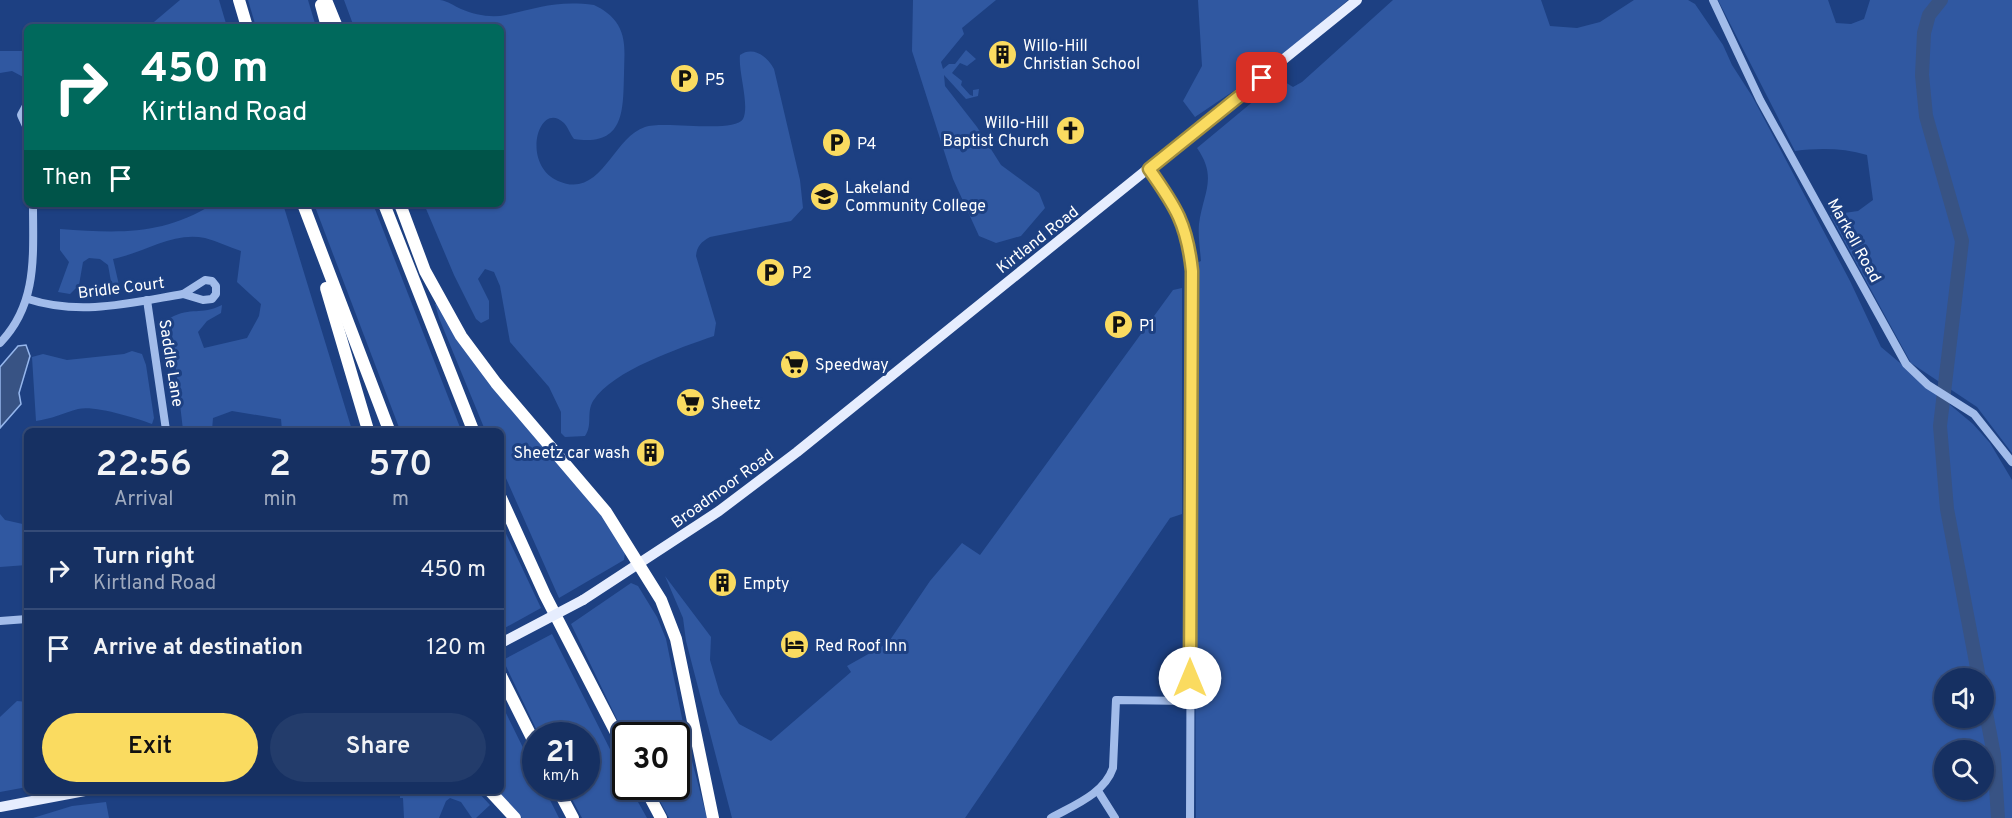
<!DOCTYPE html>
<html lang="en">
<head>
<meta charset="utf-8">
<style>
  body { margin:0; font-family:Overpass,sans-serif; background:#233c6b; color:#f1f3f6; height:100vh; display:flex; flex-direction:column; font-size:22px; white-space:nowrap }
  * { box-sizing:border-box; margin:0 }
  p { font-size:20px; color:#9ea9be }
  .icon { flex:none; width:33px; height:33px; fill:none; stroke:currentColor; stroke-width:2; stroke-linecap:round; stroke-linejoin:round }
  .map { position:relative; flex:1; overflow:hidden }
  .sheet { position:absolute; left:24px; top:428px; width:480px; height:366px; display:flex; flex-direction:column; background:#163062; border-radius:9px; box-shadow:0 2px 4px #0004,0 0 0 2px #354b77 }
  .sheet>* { flex:none }
  .guide { position:absolute; left:24px; top:24px; width:480px; height:183px; border-radius:9px; box-shadow:0 2px 4px #0004,0 0 0 2px #354b77; background:#00695c; color:#fff; overflow:hidden }
  .controls { position:absolute; left:1934px; top:668px; display:grid; gap:12px }
  .controls a { display:grid; place-items:center; width:60px; height:60px; border-radius:50%; background:#163062; box-shadow:0 2px 4px #0004,0 0 0 2px #354b77; font-size:30px }
  .speed { position:absolute; left:522px; top:722px; display:flex; gap:12px; font-size:30px; font-weight:700; text-align:center }
  .speed>* { display:grid; place-content:center; width:78px; height:78px; border-radius:50%; background:#163062; box-shadow:0 2px 4px #0004,0 0 0 2px #354b77; line-height:1 }
  .speed small { font-size:15px; font-weight:400 }
  .speed .limit { border:3px solid #111; border-radius:9px; background:#fff; color:#111 }
  .pin { position:absolute; display:grid; place-items:center; width:51px; height:51px; color:#fff; margin:-26px; border-radius:12px; box-shadow:0 3px 9px #0006 }
  .me { position:absolute; width:66px; margin:-33px; rotate:0deg; stroke-linejoin:round; filter:drop-shadow(0 0 4px #0008) }
  .turn { display:flex; align-items:center; gap:21px; height:126px; padding:0 18px; font-size:27px }
  .turn .icon { width:78px; height:78px; stroke-width:2.5 }
  .turn b { display:block; font-size:42px; line-height:51px }
  .then { display:flex; align-items:center; height:57px; padding:0 18px; background:#0003; gap:12px; font-size:22px }
  .eta { display:flex; justify-content:space-evenly; align-items:center; height:102px; text-align:center }
  .eta b { font-size:36px; font-weight:600; line-height:42px }
  .action { display:flex; gap:12px; margin-top:auto; padding:12px 18px }
  .action a { flex:1; height:69px; border-radius:36px; background:#fadb60; color:#111; font-size:24px; font-weight:600; line-height:69px; text-align:center }
  .action a+a { background:#233c6b; color:#f1f3f6 }
  ul { padding:0; list-style:none }
  li { display:flex; align-items:center; gap:18px; height:78px; padding:0 18px; border-top:2px solid #354b77 }
  li div { flex:1 }
  li b { display:block; font-size:22px }
  li em { font-style:normal }
  .map>svg:first-child { display:block }
</style>
</head>
<body>
<div class="map">
<svg width="2012" height="818" viewBox="0 0 2012 818">
  <rect width="100%" height="100%" fill="#1d4082"/>
  <g fill="#3058a1" fill-rule="evenodd">
    <polygon points="180,0 219,0 227,27 148,27"/>
    <polygon points="248,0 308,0 316,27 256,27"/>
    <path d="M344 0C376 0 409 0 440 0 448 1 454 6 461 9 475 15 491 18 506 15 538 8 557 0 594 5 603 9 613 16 618 25 627 40 624 58 624 74 623 110 625 147 574 139 570 134 568 127 564 123 539 99 520 164 558 181 601 200 612 138 645 127 664 120 734 134 743 119 750 105 738 72 740 55 753 46 767 56 774 69L800 180 803 208 791 221 710 237C701 242 697 246 696 256L716 323 714 336C680 348 613 370 593 401 586 413 593 425 585 436L565 437 561 433V412L549 387 510 342 500 286 494 272 485 269 478 279 489 301V319L481 323 476 319 454 275 424 204H501V27H354Z"/>
    <polygon points="913,0 996,0 962,28 964,34 941,62 943,69 949,64 955,64 966,50 976,59 967,66 960,63 952,73 962,81 961,85 970,95 973,96 973,90 979,89 978,96 966,99 944,75 945,86 977,127 1001,165 1039,193 1045,208 1021,236 996,243 979,236 953,179 912,51"/>
    <polygon points="1198,0 1348,0 1269,67 1195,117 1183,101 1202,66"/>
    <path d="M1393 0H1541L1550 26 1577 28 1600 22 1634 0H1688L1695 4 1723 45 1732 65 1752 96 1850 281 1881 347 1973 424 1990 443 2012 480V818H1196L1194 264 1201 261C1200 249 1198 236 1199 224 1203 193 1218 178 1197 148L1280 79 1293 87 1302 82ZM1944 678H1983V717H1944ZM1944 750H1983V789H1944Z"/>
    <path d="M1718 0H1828L1836 23 1851 24 1864 19 1870 0H2012V453L1977 407 1911 363 1830 215 1858 211 1873 200 1867 155C1843 148 1819 148 1795 151Z"/>
    <polygon points="0,51 27,51 27,79 12,71 0,73"/>
    <path d="M213 204H283L352 430H282L281 419 232 411 213 418 212 430H183L170 318C192 306 200 316 222 305L221 313 207 321 198 332 204 348 247 338 259 316 261 304 237 282 241 251C229 247 217 241 205 238 174 231 143 253 113 259L119 285 112 287 108 265 100 259 89 258 83 262 79 285 70 294 58 292 69 262 60 250V229C118 233 162 236 213 204Z"/>
    <polygon points="314,204 373,204 461,430 400,430"/>
    <polygon points="1182,288 1182,514 1170,518 965,818 732,818 686,641 683,618 665,576 711,637 710,660 720,694 739,724 771,741 851,672 847,666 888,643 930,581 962,543 980,555 1173,290"/>
    <polygon points="438,303 600,512 625,552 624,560 559,598 501,467 501,430 485,430 439,318 435,304"/>
    <path d="M132 351 142 354 146 365 154 418 152 424C136 418 94 405 78 409 64 413 51 419 36 421L32 357 43 354 67 360 124 354Z"/>
    <polygon points="0,514 5,520 27,525 27,565 0,567"/>
    <polygon points="501,523 541,608 501,630"/>
    <polygon points="631,583 638,586 657,617 666,639 686,738 707,818 669,818 652,786 676,786 676,735 625,736 571,624"/>
    <polygon points="552,634 625,779 626,786 629,786 647,818 582,818 565,786 586,786 586,735 539,735 503,660"/>
    <polygon points="17,701 27,702 27,787 0,792 0,717"/>
    <polygon points="501,703 535,772 536,786 543,786 559,818 522,818 498,791 501,790"/>
    <polygon points="400,791 477,791 490,805 476,818 472,818 461,802 450,798 446,801 439,818 404,818 403,798 400,798"/>
    <polygon points="106,802 109,818 33,818 72,806"/>
  </g>
  <polygon fill="#385384" stroke="#95b6ec" stroke-width="1.5" points="26,345 30,356 19,393 21,404 0,428 0,367 18,346"/>
  <g fill="none" stroke-linecap="round" stroke-linejoin="round">
    <g stroke="#385384" stroke-width="14">
      <polyline points="1941,0 1929,15 1924,33 1922,75 1926,116 1962,241 1940,426 1947,509 1979,678"/>
      <polyline points="1983,697 1994,755 1998,818"/>
    </g>
    <g stroke="#a2bcea" stroke-width="8">
      <polyline points="1713,0 1760,100 1906,364 1928,385 1974,414 2012,462"/>
      <polyline points="27,104 21,115 27,128"/>
      <path d="M1149 169C1176 207 1186 224 1192 271L1190 818"/>
      <polygon points="205,280 212,281 216,286 216,294 212,299 203,300 183,294"/>
      <path d="M28 299C80 316 130 303 183 294"/>
      <polyline points="147,300 166,430"/>
      <path d="M0 343C38 304 33 255 33 204"/>
      <polyline points="0,621 27,619"/>
      <polyline points="1098,791 1115,818"/>
      <path d="M1051 818C1074 805 1104 794 1113 768L1116 700 1190 701"/>
    </g>
    <g stroke="#e6edfe" stroke-width="10">
      <polyline points="583,600 719,511 797,452 1357,0"/>
      <polyline points="0,807 90,790"/>
    </g>
    <g stroke="#fff" stroke-width="12">
      <polyline points="239,0 247,27"/>
      <polyline points="326,0 337,27"/>
      <polyline points="321,5 327,27"/>
      <polyline points="303,204 389,430"/>
      <polyline points="384,204 473,430"/>
      <polyline points="400,204 425,271 461,336 496,383 606,512 661,600 676,639 713,818"/>
      <polyline points="326,288 368,430"/>
      <polyline points="501,498 545,595 626,752"/>
      <polyline points="501,676 536,746"/>
      <polyline points="556,786 573,818"/>
      <polyline points="644,786 661,818"/>
      <polyline points="489,790 515,818"/>
    </g>
    <polyline stroke="#e6edfe" stroke-width="10" points="501,643 583,600"/>
  </g>
  <g fill="none" stroke-linecap="round" stroke-linejoin="round">
    <defs>
      <path id="route" d="M1190 678 1192 271C1187 224 1176 207 1149 169L1262 78"/>
    </defs>
    <use href="#route" stroke="#a28e3e" stroke-width="15"/>
    <use href="#route" stroke="#fadb60" stroke-width="10"/>
  </g>
  <defs>
    <symbol id="building-disc" viewBox="-11 -11 22 22"><circle r="9.5" fill="#fadb60" stroke="#1d4082"/><path d="M-4-6H4V6H1V3H-1V6H-4ZM-2.5-4.3h1.7v1.8h-1.7ZM.8-4.3h1.7v1.8H.8ZM-2.5-1h1.7V.8h-1.7ZM.8-1h1.7V.8H.8Z" fill="#111"/></symbol>
    <symbol id="parking-disc" viewBox="-11 -11 22 22"><circle r="9.5" fill="#fadb60" stroke="#1d4082"/><path d="M-3.5-5.5H1a3.5 3.5 0 0 1 0 7H-1V5.5H-3.5ZM-1-3.4V-.6H.8a1.4 1.4 0 0 0 0-2.8Z" fill="#111"/></symbol>
    <symbol id="church-disc" viewBox="-11 -11 22 22"><circle r="9.5" fill="#fadb60" stroke="#1d4082"/><path d="M-1.2-6h2.4v3.5h3.3v2.4h-3.3V6h-2.4V-.1h-3.3v-2.4h3.3Z" fill="#111"/></symbol>
    <symbol id="university-disc" viewBox="-11 -11 22 22"><circle r="9.5" fill="#fadb60" stroke="#1d4082"/><path d="M0-5L7-2L0 1L-7-2ZM-4 1L0 2.5L4 1V4Q0 6-4 4Z" fill="#111"/></symbol>
    <symbol id="supermarket-disc" viewBox="-11 -11 22 22"><circle r="9.5" fill="#fadb60" stroke="#1d4082"/><path d="M-6-5.5h2.5l.6 2H6L4.5 2H-2.5L-4.4-4H-6ZM-1.5 3.2a1.3 1.3 0 1 0 .1 0ZM3 3.2a1.3 1.3 0 1 0 .1 0Z" fill="#111"/></symbol>
    <symbol id="hotel-disc" viewBox="-11 -11 22 22"><circle r="9.5" fill="#fadb60" stroke="#1d4082"/><path d="M-6-4.5h1.5V1H6V5H4.5V3h-9V5H-6ZM-4 0a1.8 1.8 0 1 1 3.6 0ZM.5 0V-2.5h3Q6-2.5 6 0Z" fill="#111"/></symbol>
  </defs>
  <g fill-rule="evenodd">
    <use href="#building-disc" x="986" y="38" width="33" height="33"/>
    <use href="#parking-disc" x="668" y="62" width="33" height="33"/>
    <use href="#church-disc" x="1054" y="114" width="33" height="33"/>
    <use href="#parking-disc" x="820" y="126" width="33" height="33"/>
    <use href="#university-disc" x="808" y="180" width="33" height="33"/>
    <use href="#parking-disc" x="754" y="256" width="33" height="33"/>
    <use href="#parking-disc" x="1102" y="308" width="33" height="33"/>
    <use href="#supermarket-disc" x="778" y="348" width="33" height="33"/>
    <use href="#supermarket-disc" x="674" y="386" width="33" height="33"/>
    <use href="#building-disc" x="634" y="436" width="33" height="33"/>
    <use href="#building-disc" x="706" y="566" width="33" height="33"/>
    <use href="#hotel-disc" x="778" y="628" width="33" height="33"/>
  </g>
  <g text-anchor="middle" stroke-width="6" stroke-linejoin="round" paint-order="stroke">
    <g font-size="16" fill="#fff" stroke="#1d4082" text-anchor="start">
      <text x="1023" y="51">Willo-Hill<tspan x="1023" dy="18">Christian School</tspan></text>
      <text x="705" y="85">P5</text>
      <text x="1049" y="128" text-anchor="end">Willo-Hill<tspan x="1049" dy="18">Baptist Church</tspan></text>
      <text x="857" y="149">P4</text>
      <text x="845" y="193">Lakeland<tspan x="845" dy="18">Community College</tspan></text>
      <text x="792" y="278">P2</text>
      <text x="1139" y="331">P1</text>
      <text x="815" y="370">Speedway</text>
      <text x="711" y="409">Sheetz</text>
      <text x="630" y="458" text-anchor="end">Sheetz car wash</text>
      <text x="743" y="589">Empty</text>
      <text x="815" y="651">Red Roof Inn</text>
    </g>
    <g font-size="16" fill="#fff" stroke="#1d4082">
      <text transform="translate(1037 239) rotate(-38)" y="6">Kirtland Road</text>
      <text transform="translate(1855 240) rotate(61)" y="6">Markell Road</text>
      <text transform="translate(121 287) rotate(-7)" y="6">Bridle Court</text>
      <text transform="translate(172 363) rotate(81)" y="6">Saddle Lane</text>
      <text transform="translate(722 488) rotate(-36)" y="6">Broadmoor Road</text>
    </g>
  </g>
</svg>
<div class="controls">
<a><svg class="icon" aria-label="sound" viewBox="0 0 24 24"><path d="M4 9h4l5-4v14l-5-4H4zM17 9q2 3 0 6"/></svg></a>
<a><svg class="icon" aria-label="search" viewBox="0 0 24 24"><circle cx="10" cy="10" r="6"/><path d="M15 15l6 6"/></svg></a>
</div>
<div class="speed"><div>21<small>km/h</small></div><div class="limit">30</div></div>
<div class="pin" style="left:1262px;top:78px;background:#d93025"><svg class="icon" aria-label="arrive" viewBox="0 0 24 24"><path d="M6 21V4h12l-3 4 3 4H6"/></svg></div>
<svg class="me" style="left:1190px;top:678px" viewBox="-20 -20 40 40"><circle r="19" fill="#fff"/><path d="M0-13L10 11 0 6-10 11z" fill="#fadb60"/></svg>
<div class="guide">
<div class="turn"><svg class="icon" aria-label="right" viewBox="0 0 24 24"><path d="M7 20v-9h11M14 6l5 5-5 5"/></svg><div><b>450 m</b>Kirtland Road</div></div>
<div class="then">Then<svg class="icon" aria-label="arrive" viewBox="0 0 24 24"><path d="M6 21V4h12l-3 4 3 4H6"/></svg></div>
</div>
<section class="sheet">
<div class="eta">
<div><b>22:56</b><p>Arrival</p></div>
<div><b>2</b><p>min</p></div>
<div><b>570</b><p>m</p></div>
</div>
<ul>
<li><svg class="icon" aria-label="right" viewBox="0 0 24 24"><path d="M7 20v-9h11M14 6l5 5-5 5"/></svg><div><b>Turn right</b><p>Kirtland Road</p></div><em>450 m</em></li>
<li><svg class="icon" aria-label="arrive" viewBox="0 0 24 24"><path d="M6 21V4h12l-3 4 3 4H6"/></svg><div><b>Arrive at destination</b></div><em>120 m</em></li>
</ul>
<div class="action"><a>Exit</a><a>Share</a></div>
</section>
</div>
</body>
</html>
